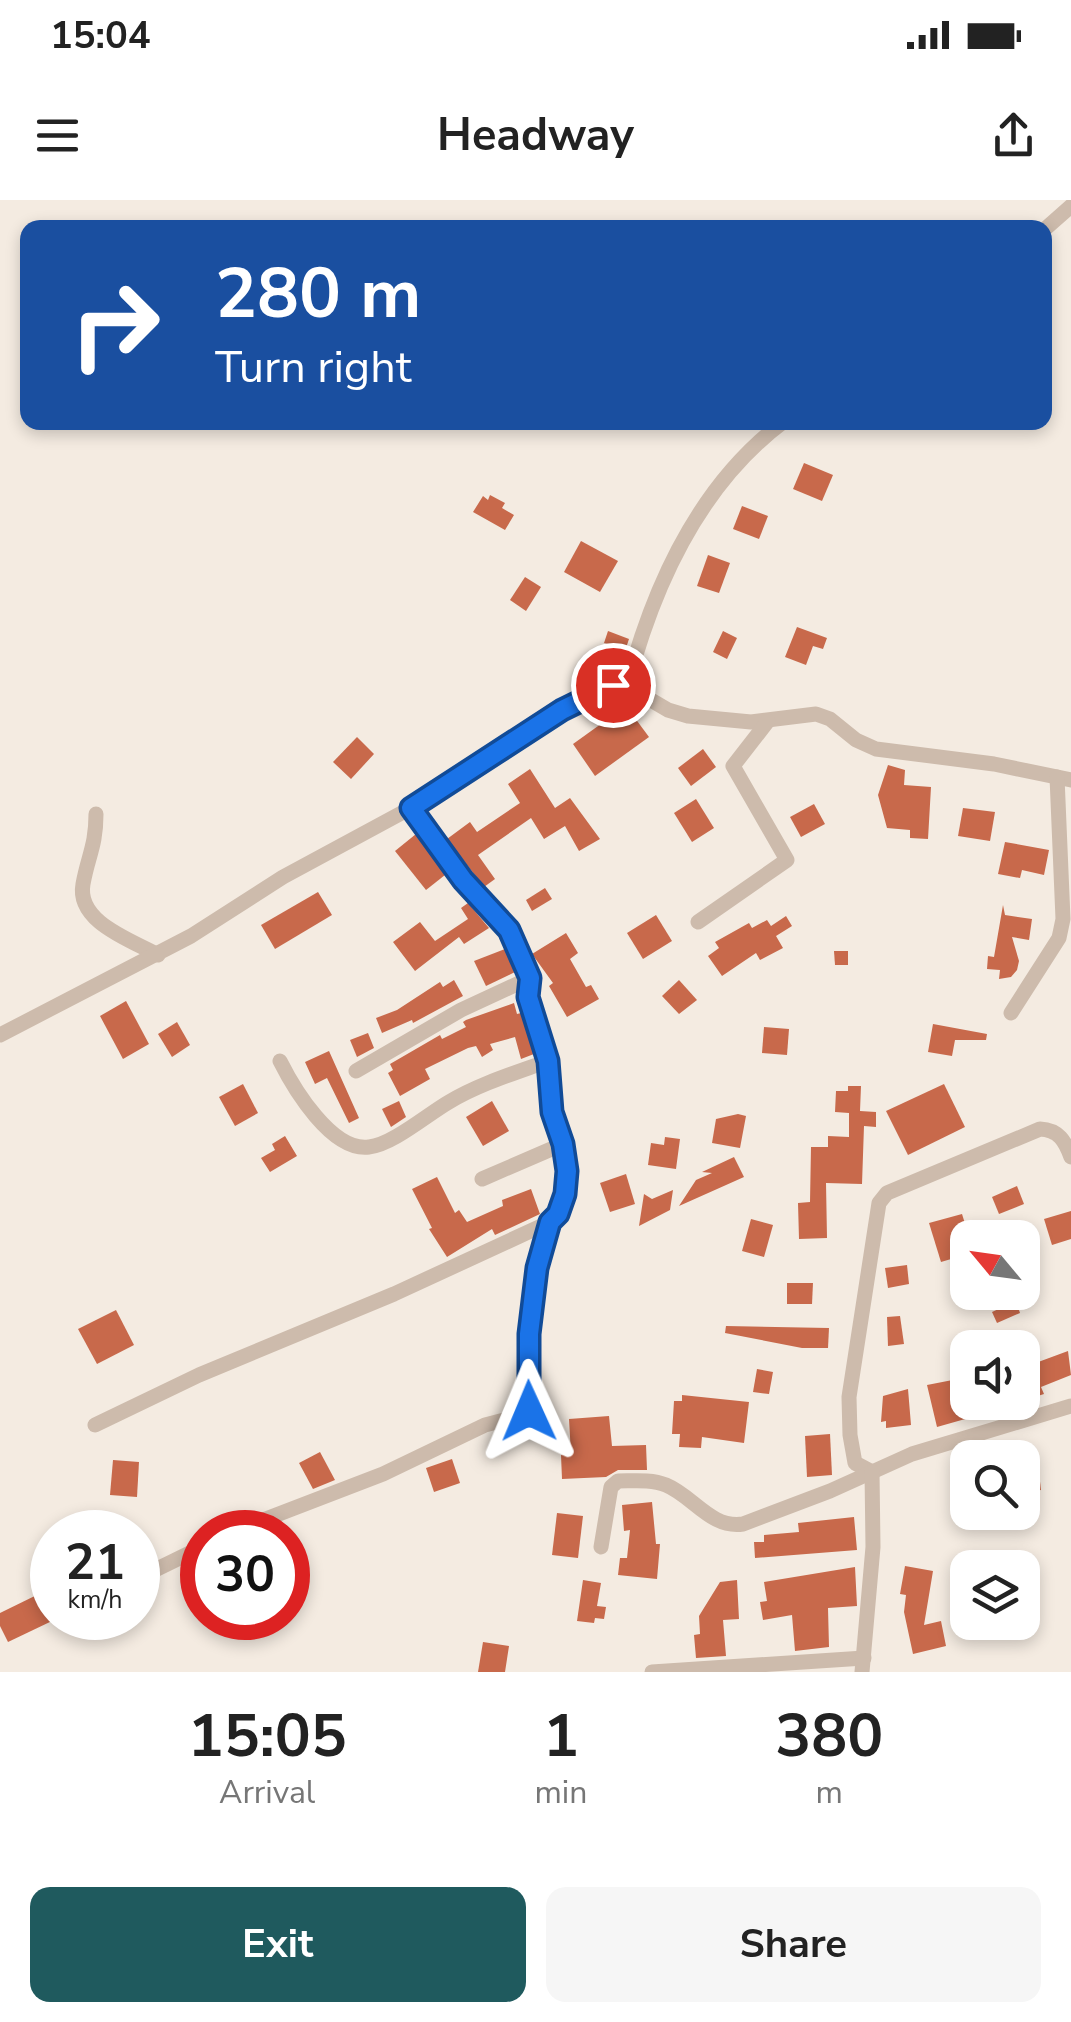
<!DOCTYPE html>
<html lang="en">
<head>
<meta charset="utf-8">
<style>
  body { margin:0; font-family:"Nunito Sans",sans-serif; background:#f6f6f6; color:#222; height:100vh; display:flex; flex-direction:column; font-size:38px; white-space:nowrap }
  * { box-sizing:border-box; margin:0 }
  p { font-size:32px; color:#767676 }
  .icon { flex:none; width:55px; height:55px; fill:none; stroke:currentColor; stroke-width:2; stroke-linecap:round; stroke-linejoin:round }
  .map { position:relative; height:1472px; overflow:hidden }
  .sheet { display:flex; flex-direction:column; background:#fff; flex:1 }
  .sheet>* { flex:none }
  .hud { position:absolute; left:20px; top:20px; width:1032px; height:210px; border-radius:20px; box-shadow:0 5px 15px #0003; background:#1a4fa0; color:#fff; overflow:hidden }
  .needle { width:65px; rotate:299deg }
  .fabs { position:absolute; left:950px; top:1020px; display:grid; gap:20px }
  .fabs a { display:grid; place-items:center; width:90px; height:90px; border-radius:20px; background:#fff; box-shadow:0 5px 15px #0003; font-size:50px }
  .speed { position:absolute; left:30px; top:1310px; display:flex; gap:20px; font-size:50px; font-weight:700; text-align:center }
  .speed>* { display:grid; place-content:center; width:130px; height:130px; border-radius:50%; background:#fff; box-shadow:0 5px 15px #0003; line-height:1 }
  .speed small { font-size:25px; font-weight:400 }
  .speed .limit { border:15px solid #d22; background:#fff; color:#111 }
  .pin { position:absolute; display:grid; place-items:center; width:85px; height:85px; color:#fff; margin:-42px; border:5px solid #fff; border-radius:50%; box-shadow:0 2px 10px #0007 }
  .me { position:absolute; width:110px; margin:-55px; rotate:359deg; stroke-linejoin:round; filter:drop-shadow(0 0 8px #0008) }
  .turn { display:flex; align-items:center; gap:35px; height:210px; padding:0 30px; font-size:45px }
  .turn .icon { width:130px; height:130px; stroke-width:2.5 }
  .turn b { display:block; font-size:70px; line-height:85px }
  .eta { display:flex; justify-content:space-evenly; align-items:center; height:170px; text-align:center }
  .eta b { font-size:60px; font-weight:700; line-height:70px }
  .action { display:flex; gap:20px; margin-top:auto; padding:20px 30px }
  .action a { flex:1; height:115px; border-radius:20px; background:#1f5a5e; color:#fff; font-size:40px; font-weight:700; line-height:115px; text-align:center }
  .action a+a { background:#f6f6f6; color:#222 }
  .status { display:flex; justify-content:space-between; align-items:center; height:70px; padding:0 50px; background:#fff; direction:ltr }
  .status svg { height:28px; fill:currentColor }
  header { display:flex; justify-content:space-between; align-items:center; height:130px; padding:0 30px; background:#fff; font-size:45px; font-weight:700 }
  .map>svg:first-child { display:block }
</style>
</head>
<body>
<div class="status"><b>15:04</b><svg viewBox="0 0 49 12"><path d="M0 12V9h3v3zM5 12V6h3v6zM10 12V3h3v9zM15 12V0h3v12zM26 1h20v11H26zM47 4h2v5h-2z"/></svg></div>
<header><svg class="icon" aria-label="menu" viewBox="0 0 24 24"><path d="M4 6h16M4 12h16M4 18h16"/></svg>Headway<svg class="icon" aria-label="share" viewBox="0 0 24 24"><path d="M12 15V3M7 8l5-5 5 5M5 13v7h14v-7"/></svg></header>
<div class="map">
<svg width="1071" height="1472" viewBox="0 0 1071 1472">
  <rect width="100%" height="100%" fill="#f4ebe1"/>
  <g fill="#c8694b">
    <polygon points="804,263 833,275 822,301 793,289"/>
    <polygon points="490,295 505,303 502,308 514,315 505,330 473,312 483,296 488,300"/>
    <polygon points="742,306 768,316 759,339 733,329"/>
    <polygon points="581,341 618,361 600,392 564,372"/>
    <polygon points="708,355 730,363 719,393 697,386"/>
    <polygon points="525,377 541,387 526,411 510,400"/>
    <polygon points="797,427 827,438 823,449 813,446 806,465 785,457"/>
    <polygon points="608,431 629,439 625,451 604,443"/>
    <polygon points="723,431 737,438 727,459 713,452"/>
    <polygon points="626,506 649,537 595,576 573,544"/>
    <polygon points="357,537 374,554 351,579 333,562"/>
    <polygon points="703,549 716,567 691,586 678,568"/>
    <polygon points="888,565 905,570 904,585 931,587 928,639 910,638 910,630 887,628 878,595"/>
    <polygon points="530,569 555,608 570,598 600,639 579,651 565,626 544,639 531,618 478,655 495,679 484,687 447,639 470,622 477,632 520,603 508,584"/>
    <polygon points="696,599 714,628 692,642 674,613"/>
    <polygon points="814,604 825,624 801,637 790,617"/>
    <polygon points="963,608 995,612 990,641 958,636"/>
    <polygon points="416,634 445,675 426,690 395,651"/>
    <polygon points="1005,642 1049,650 1044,675 1022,670 1020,678 998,674"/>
    <polygon points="545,688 552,699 532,711 526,700"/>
    <polygon points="318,692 332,715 275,749 261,725"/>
    <polygon points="468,703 489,728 464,744 459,737 415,771 393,742 420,722 435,741 468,719 461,708"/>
    <polygon points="1003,705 1005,715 1032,719 1029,740 1012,737 1019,761 1017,770 1011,777 999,779 1000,770 987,769 988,756 994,757"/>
    <polygon points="656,715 672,741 643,759 627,733"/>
    <polygon points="786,716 792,726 776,736 783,748 760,760 756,753 722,776 708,756 719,748 715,742 749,723 752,728 767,720 771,726"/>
    <polygon points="566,733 578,753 570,759 586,787 591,785 599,799 567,817 549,786 553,783 532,754"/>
    <polygon points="505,749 515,772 486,786 474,761"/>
    <polygon points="834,751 848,751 848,765 835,765"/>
    <polygon points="454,780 463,796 413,823 412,820 382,833 376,818 397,810 440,782 443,787"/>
    <polygon points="679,780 697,800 679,814 662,796"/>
    <polygon points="126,801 149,844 123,859 100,816"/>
    <polygon points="514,803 517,814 521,813 534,854 521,859 515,837 490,844 493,850 482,857 476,846 468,848 425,869 430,879 400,896 388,873 393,870 390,864 440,835 442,839 466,827 463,822 466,820"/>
    <polygon points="177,822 190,845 172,857 158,834"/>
    <polygon points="933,824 987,834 986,840 955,840 952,856 928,852"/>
    <polygon points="764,827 789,829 787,855 762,853"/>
    <polygon points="368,833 374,848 357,857 350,840"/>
    <polygon points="329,851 359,918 349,923 327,878 315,884 305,862"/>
    <polygon points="243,884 258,913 235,926 219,897"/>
    <polygon points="944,884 965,927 908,955 886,911"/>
    <polygon points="848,886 861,886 860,911 876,912 876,927 864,926 862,984 826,983 827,1038 799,1039 798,1003 810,1002 811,947 828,947 828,936 849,937 849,913 835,912 836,891 848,891"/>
    <polygon points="399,901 406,917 391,927 382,909"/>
    <polygon points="492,901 509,931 483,946 466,917"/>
    <polygon points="738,914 746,916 740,948 712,943 716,919"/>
    <polygon points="285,936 297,956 270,972 261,958 275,950 272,944"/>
    <polygon points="665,937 680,939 676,969 648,965 651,943 664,945"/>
    <polygon points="734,957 744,977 679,1006 696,980 712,973 702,972"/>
    <polygon points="626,974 635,1004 610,1012 600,983"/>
    <polygon points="437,977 455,1013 459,1010 467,1022 503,1006 502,1000 531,989 540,1014 495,1035 492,1029 447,1057 429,1029 432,1028 412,989"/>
    <polygon points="1017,986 1024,1004 999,1014 992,997"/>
    <polygon points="673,990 670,1010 639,1026 644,994 652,999"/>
    <polygon points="1071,1011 1071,1039 1052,1045 1044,1019"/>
    <polygon points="962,1014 968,1033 968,1054 941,1062 929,1023"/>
    <polygon points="751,1019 773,1025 764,1057 742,1051"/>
    <polygon points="907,1065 909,1084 888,1088 885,1068"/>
    <polygon points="787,1083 813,1083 812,1104 787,1104"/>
    <polygon points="1016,1101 1020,1113 997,1123 992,1112"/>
    <polygon points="116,1110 134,1145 97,1164 78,1129"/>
    <polygon points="900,1116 904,1144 888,1146 887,1117"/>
    <polygon points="726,1126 829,1128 828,1148 802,1148 725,1133"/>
    <polygon points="1068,1151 1071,1175 1041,1187 1044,1194 1022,1201 1022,1168"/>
    <polygon points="757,1169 773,1172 769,1194 753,1192"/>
    <polygon points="968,1177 968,1202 1010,1202 1011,1206 937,1227 927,1185"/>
    <polygon points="908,1189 911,1225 886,1228 886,1221 881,1222 883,1196"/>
    <polygon points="682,1195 749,1202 744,1243 702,1237 701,1248 679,1247 680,1234 672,1234 674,1201 682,1201"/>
    <polygon points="609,1216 612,1246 646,1245 647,1270 618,1270 606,1277 562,1279 561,1255 571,1254 569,1219"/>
    <polygon points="830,1234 832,1275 807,1277 805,1236"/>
    <polygon points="320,1252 335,1280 313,1289 299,1263"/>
    <polygon points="1037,1256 1041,1290 1022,1293 1022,1258"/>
    <polygon points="452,1259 460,1283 434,1292 426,1268"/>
    <polygon points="113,1260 139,1262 137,1297 110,1295"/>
    <polygon points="652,1302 656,1344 660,1344 657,1379 618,1375 620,1358 627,1358 630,1330 624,1331 622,1305"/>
    <polygon points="557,1313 583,1316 578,1358 552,1355"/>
    <polygon points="854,1317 857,1350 755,1358 754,1342 764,1342 764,1335 799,1332 798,1323"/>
    <polygon points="905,1366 933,1371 924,1425 941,1421 946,1446 913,1454 904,1412 906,1395 900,1394"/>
    <polygon points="855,1367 857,1406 828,1408 829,1447 795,1451 792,1415 763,1420 760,1402 767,1401 764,1382"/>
    <polygon points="583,1380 601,1383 597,1406 606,1407 604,1419 595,1418 594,1423 577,1421"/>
    <polygon points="737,1380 739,1419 723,1420 726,1456 696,1458 694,1435 700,1434 699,1416 720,1382"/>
    <polygon points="47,1390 52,1401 52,1421 8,1442 0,1426 0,1413"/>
    <polygon points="483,1442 509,1446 505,1472 478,1472"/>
  </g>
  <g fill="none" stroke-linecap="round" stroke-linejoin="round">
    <g stroke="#cdbbac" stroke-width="15">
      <polyline points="1045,29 1071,6"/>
      <polyline points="627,486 668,510 688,516 751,522 816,514 830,519 856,540 876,549 994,564 1071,580"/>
      <path d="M96 614C96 646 88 656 83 684 76 722 131 740 158 755"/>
      <polyline points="698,722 787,660 733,566 768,521"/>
      <polyline points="1011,813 1059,738 1063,719 1057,577"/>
      <path d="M0 835 191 736 283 677 433 596 590 494 613 485 627 486C653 387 699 285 783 222"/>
      <path d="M280 861C294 889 332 952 369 947 392 945 428 914 449 902 479 884 515 873 548 861"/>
      <polyline points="356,871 461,810 530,778"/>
      <polyline points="482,979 563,944"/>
      <polyline points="95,1225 199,1175 394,1094 550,1022"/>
      <path d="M872 1272 855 1263 850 1235 849 1197 879 1003 887 993 1040 929C1059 930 1065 941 1071 957"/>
      <polyline points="232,1332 383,1274 485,1225 524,1215 531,1205 529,1134 537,1069 550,1022 558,1014 565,994 566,955 551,912 548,861 528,797 530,778 509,730 463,681 411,608"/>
      <path d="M601 1347 611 1287 618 1281C633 1281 651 1279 666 1285 693 1296 711 1329 743 1324L830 1291 912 1254 1071 1206"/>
      <polyline points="155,1370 202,1347"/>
      <polyline points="652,1472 864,1458"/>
      <polyline points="862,1472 873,1347 872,1272"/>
    </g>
  </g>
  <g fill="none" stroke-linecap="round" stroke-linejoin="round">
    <defs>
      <polyline id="route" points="529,1211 529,1134 537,1068 550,1022 558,1014 565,994 567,971 563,944 552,912 548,861 528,797 530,778 509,730 463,680 411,608 562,510 613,485"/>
    </defs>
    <use href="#route" stroke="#114b97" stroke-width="25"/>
    <use href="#route" stroke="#1a73e8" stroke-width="18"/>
  </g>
</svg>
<div class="fabs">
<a><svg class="needle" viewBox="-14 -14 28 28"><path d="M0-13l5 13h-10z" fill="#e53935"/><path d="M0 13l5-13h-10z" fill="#767676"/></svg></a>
<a><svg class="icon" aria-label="sound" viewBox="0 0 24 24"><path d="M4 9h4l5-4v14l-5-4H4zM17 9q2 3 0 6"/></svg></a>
<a><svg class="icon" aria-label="search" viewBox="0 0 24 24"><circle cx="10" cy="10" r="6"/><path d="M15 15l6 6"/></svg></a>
<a><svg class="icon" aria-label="layers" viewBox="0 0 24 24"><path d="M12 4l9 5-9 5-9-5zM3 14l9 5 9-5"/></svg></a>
</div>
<div class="speed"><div>21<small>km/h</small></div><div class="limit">30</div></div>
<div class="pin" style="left:613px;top:485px;background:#d93025"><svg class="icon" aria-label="arrive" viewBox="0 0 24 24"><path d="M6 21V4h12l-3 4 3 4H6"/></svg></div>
<svg class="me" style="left:529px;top:1211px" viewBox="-20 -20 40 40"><path d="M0-17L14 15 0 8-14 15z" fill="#1a73e8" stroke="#fff" stroke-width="4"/></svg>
<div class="hud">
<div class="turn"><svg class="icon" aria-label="right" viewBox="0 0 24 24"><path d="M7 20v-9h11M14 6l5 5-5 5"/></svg><div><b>280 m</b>Turn right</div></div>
</div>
</div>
<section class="sheet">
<div class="eta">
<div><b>15:05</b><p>Arrival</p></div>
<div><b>1</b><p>min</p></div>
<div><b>380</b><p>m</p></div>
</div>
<div class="action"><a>Exit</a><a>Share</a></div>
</section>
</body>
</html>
